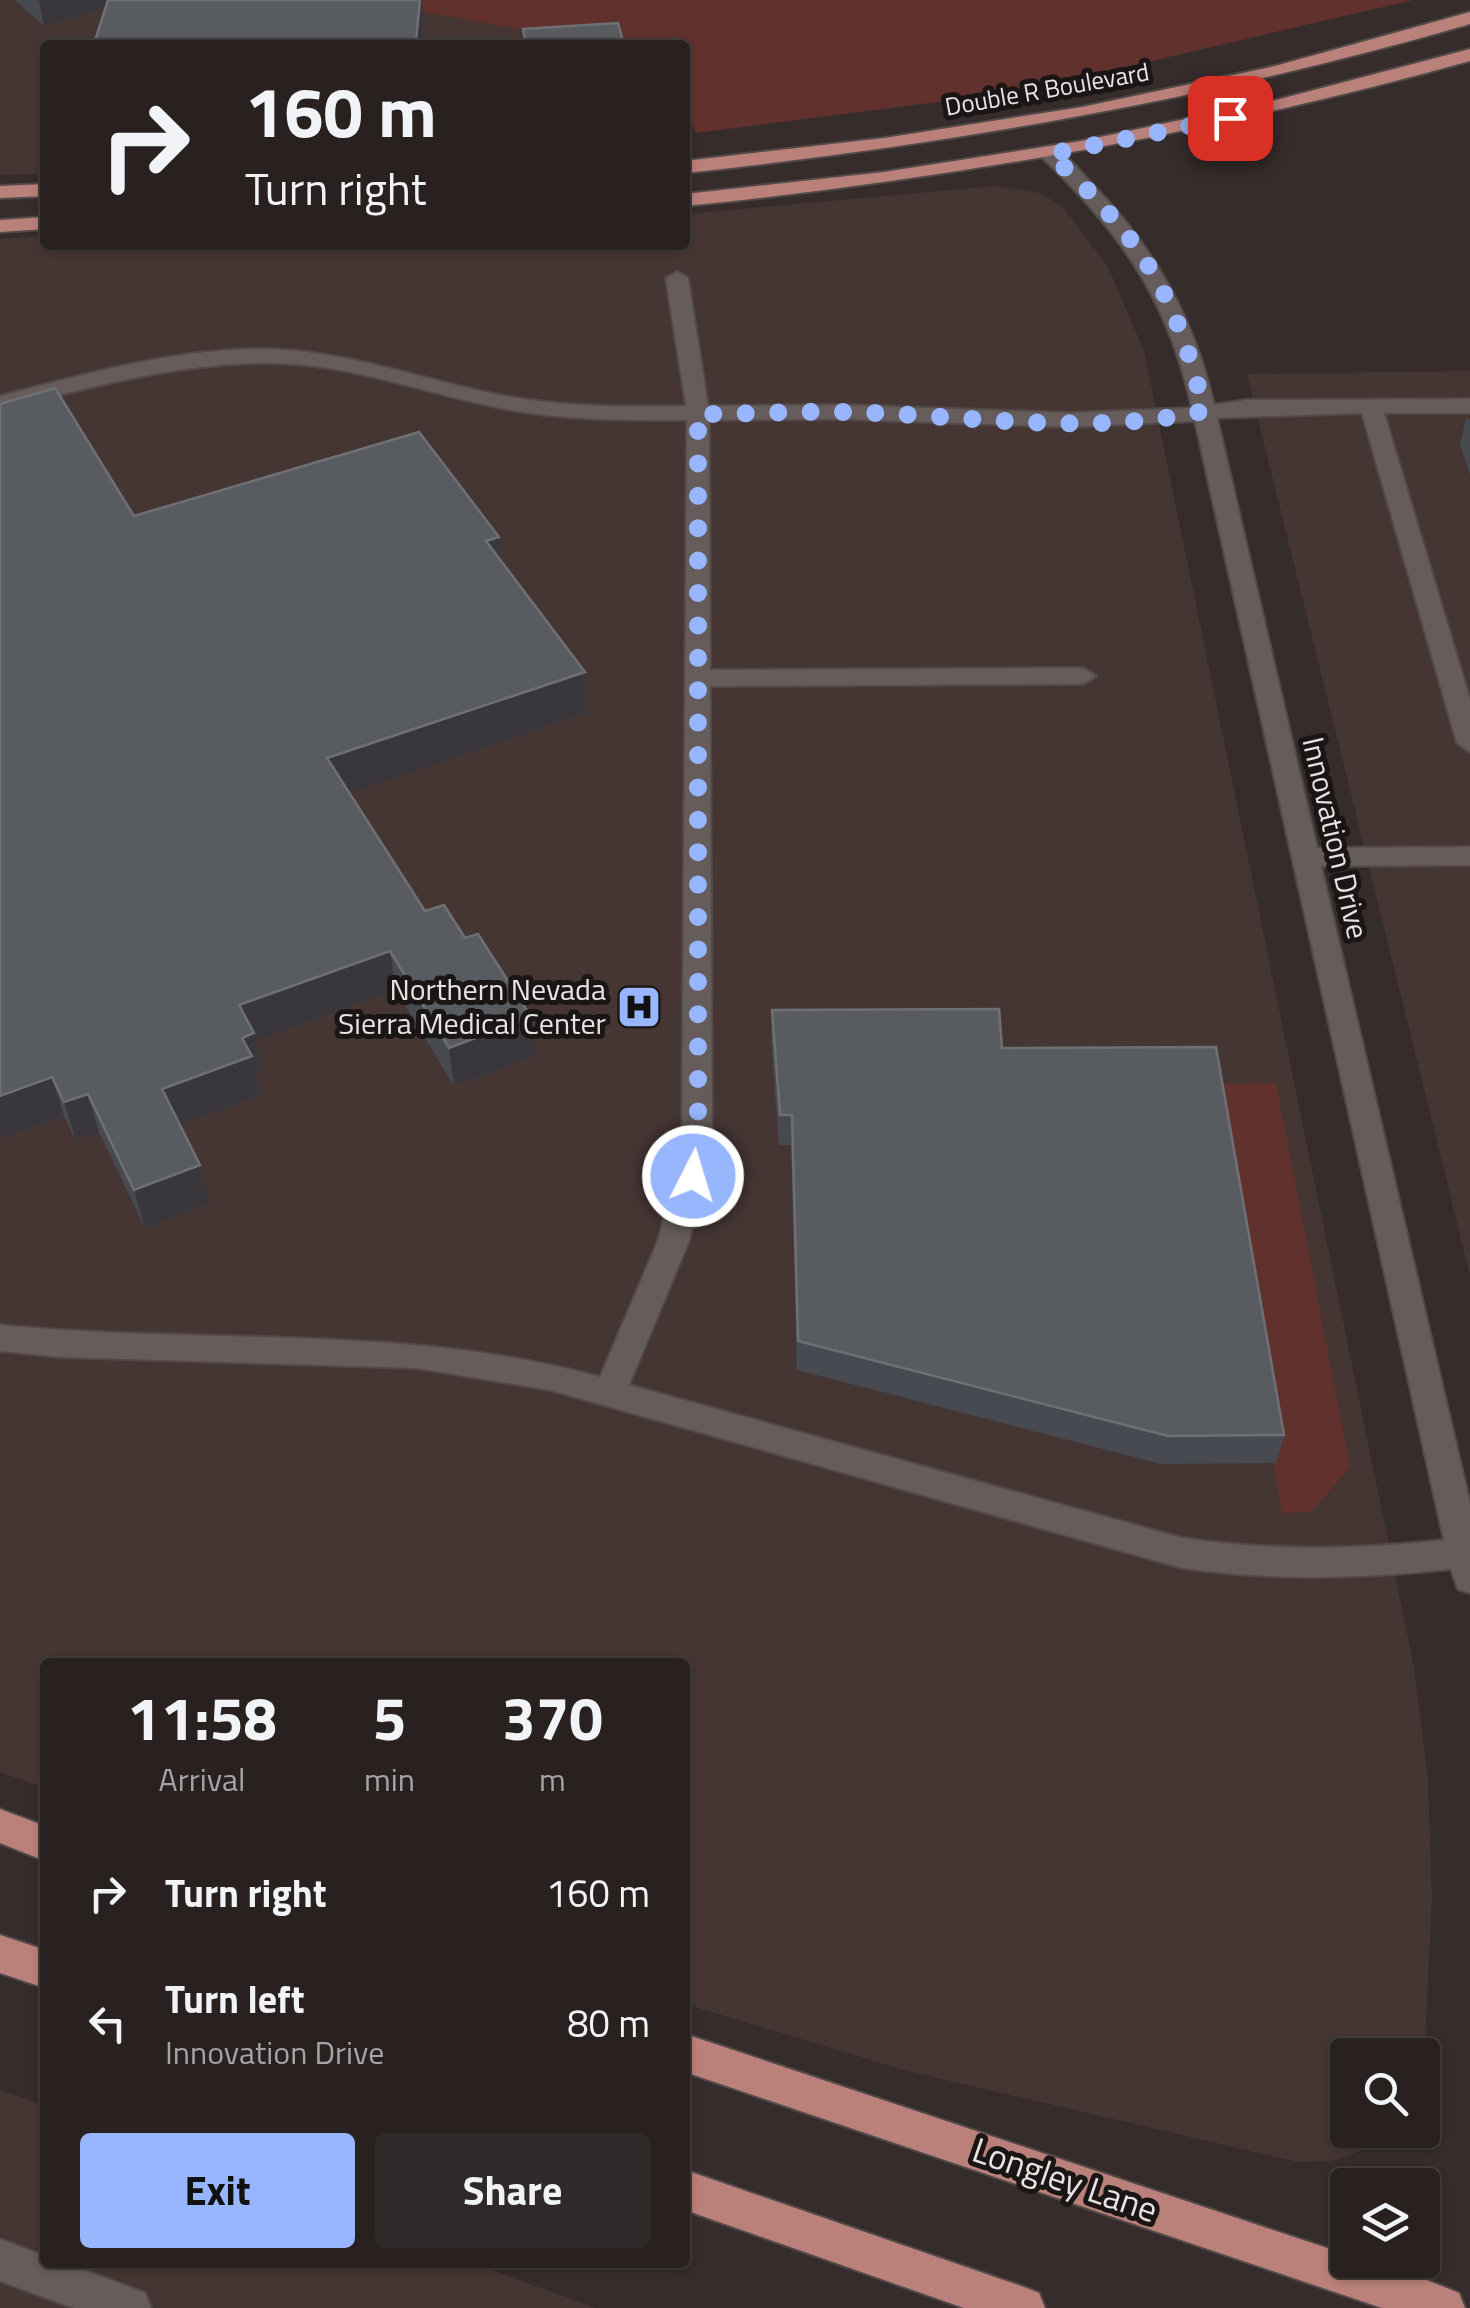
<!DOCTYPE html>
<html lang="en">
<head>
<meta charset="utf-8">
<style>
  body { margin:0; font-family:"Titillium Web",sans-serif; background:#302929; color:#f1f3f6; height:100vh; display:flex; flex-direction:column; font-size:38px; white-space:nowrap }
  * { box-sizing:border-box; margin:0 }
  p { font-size:32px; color:#a5a3a5 }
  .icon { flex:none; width:55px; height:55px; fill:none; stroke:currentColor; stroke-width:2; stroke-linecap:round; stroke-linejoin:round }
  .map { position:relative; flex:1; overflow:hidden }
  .sheet { position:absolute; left:40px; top:1658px; width:650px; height:610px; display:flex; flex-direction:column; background:#282120; border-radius:10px; box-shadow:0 2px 8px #0004,0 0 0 2px #443e3e }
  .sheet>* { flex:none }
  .banner { position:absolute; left:40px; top:40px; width:650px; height:210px; border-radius:10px; box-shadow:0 2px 8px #0004,0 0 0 2px #443e3e; background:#282120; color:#f1f3f6; overflow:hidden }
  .buttons { position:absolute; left:1330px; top:2038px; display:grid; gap:20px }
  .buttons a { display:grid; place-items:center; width:110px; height:110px; border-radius:10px; background:#282120; box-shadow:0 2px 8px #0004,0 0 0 2px #443e3e; font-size:50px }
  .pin { position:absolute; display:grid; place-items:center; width:85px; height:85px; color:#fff; margin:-42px; border-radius:20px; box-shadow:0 5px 15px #0006 }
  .me { position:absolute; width:110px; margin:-55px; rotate:5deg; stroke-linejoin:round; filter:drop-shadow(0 0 8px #0008) }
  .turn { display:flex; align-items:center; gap:35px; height:210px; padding:0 40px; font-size:45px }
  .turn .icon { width:130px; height:130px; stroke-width:2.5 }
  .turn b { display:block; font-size:70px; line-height:85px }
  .eta { display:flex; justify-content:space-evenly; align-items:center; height:170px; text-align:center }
  .eta b { font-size:60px; font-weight:700; line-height:70px }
  .cta { display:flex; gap:20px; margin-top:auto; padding:20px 40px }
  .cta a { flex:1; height:115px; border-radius:10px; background:#97b6fd; color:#111; font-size:40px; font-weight:700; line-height:115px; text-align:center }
  .cta a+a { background:#302929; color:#f1f3f6 }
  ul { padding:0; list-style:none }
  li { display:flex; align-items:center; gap:30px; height:130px; padding:0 40px }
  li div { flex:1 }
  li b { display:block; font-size:38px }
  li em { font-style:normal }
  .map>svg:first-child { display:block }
</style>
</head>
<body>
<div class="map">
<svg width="1470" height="2308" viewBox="0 0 1470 2308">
  <rect width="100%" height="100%" fill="#352c2b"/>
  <g fill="#453634">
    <polygon points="0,0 353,0 612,45 45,45 45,174 0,175"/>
    <polygon points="996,186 1040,193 1063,207 1108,267 1144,351 1414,1667 1428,1780 1432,1898 1424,2061 1423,2068 1422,2055 1348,2055 1348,2130 1391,2130 1359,2152 1330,2161 1298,2162 907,2071 685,2004 685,1662 45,1662 45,1788 0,1772 0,239 45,236 45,245 685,245 685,214"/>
    <polygon points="1470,371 1470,1275 1247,374"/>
    <polygon points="0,2090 45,2106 45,2262 472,2263 596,2308 0,2308"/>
  </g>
  <g fill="#61322d">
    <polygon points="353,0 1413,0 1023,91 695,133 685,101 685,45 612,45"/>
    <polygon points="1276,1083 1350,1467 1311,1512 1282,1513 1210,1085"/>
  </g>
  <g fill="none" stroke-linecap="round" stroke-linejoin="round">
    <defs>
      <g id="minor">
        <path d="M1050 148C1066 153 1080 171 1091 183 1154 247 1194 318 1214 405L1246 400 1470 399V413H1384L1470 700V752L1457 743 1362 413 1217 418 1317 848 1470 847V865L1321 866 1470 1504V1593L1458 1589 1451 1569C1360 1579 1273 1581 1182 1568L550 1390 416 1368 61 1357 0 1351V1325C200 1345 404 1323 600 1377L658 1241 682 1145 687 420C620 420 556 421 491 406 414 390 340 361 260 363 170 365 87 388 0 410V396C86 374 173 349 263 349 344 350 417 378 495 394 559 407 621 407 686 406L666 278 677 272 688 278 708 406 845 405 1070 413 1192 408C1168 300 1122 234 1043 158V150ZM845 419 1070 427 1195 421 1444 1540C1355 1550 1271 1551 1182 1538L629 1385 689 1241 712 1145 710 686 1083 684 1096 676 1083 668 710 670 709 420Z"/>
        <polygon points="0,2239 45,2256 45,2262 63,2262 145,2293 151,2308 74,2308 0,2281"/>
      </g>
      <g id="major">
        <path d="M1470 12V24C1212 99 952 144 685 173V161L884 138 1082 107 1275 66Z"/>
        <path d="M1470 49V61C1212 133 951 179 685 206V194L884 172 1081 141 1276 100Z"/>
        <polygon points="45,184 45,196 0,198 0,186"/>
        <polygon points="45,217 45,229 0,232 0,220"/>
        <polygon points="0,1809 45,1826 45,1861 0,1843"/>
        <polygon points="0,1935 45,1950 45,1988 0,1973"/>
        <path d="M685 2034 1348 2255V2260C1383 2260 1426 2280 1459 2293L1465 2308H1382L685 2072Z"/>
        <polygon points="685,2170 1024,2287 1039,2293 1045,2308 964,2308 685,2210"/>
      </g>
    </defs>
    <use href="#minor" stroke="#524a49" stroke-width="4"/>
    <use href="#major" stroke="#524a49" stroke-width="4"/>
    <use href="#minor" fill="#665c5b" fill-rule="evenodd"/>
    <use href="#major" fill="#ba817a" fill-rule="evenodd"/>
  </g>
  <g fill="#474a51">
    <polygon points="15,0 422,0 424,25 423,45 94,45 106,7 44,26"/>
    <polygon points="0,404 134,516 501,561 588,712 349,792 425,911 535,1056 454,1086 396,990 256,1041 262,1072 256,1074 261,1095 180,1125 209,1203 145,1228 99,1132 76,1141 64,1116 0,1139"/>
    <polygon points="1466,419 1470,419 1470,475 1460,444"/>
    <polygon points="772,1010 1002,1048 1284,1435 1276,1463 1161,1464 797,1370 791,1145 779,1145 771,1040"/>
  </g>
  <g fill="#39373b">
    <polygon points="39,0 127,0 127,1 44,26"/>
    <polygon points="420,0 422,0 424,25 423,45 417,45 416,41"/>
    <polygon points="499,537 503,576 486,541"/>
    <polygon points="585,672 588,712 334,798 327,758"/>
    <polygon points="390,951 396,990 256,1041 262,1072 256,1074 261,1095 172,1128 162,1089 242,1038 239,1005"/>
    <polygon points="531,1017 535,1056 454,1086 449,1048"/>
    <polygon points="52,1077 64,1116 0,1139 0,1096"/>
    <polygon points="88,1094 99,1132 76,1141 64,1102"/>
    <polygon points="200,1165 209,1203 145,1228 134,1190"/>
  </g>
  <g fill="#585b60" stroke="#6f7074" stroke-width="2.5">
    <polygon points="108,0 420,0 416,41 94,44"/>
    <polygon points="618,23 624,45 526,45 523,29"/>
    <polygon points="55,388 134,516 419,432 499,537 486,541 585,672 327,758 425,911 444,905 465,938 478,934 531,1017 449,1048 390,951 239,1005 254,1033 242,1038 252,1056 162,1089 200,1165 134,1190 88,1094 64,1102 52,1077 0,1096 0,404"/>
    <polygon points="999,1009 1002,1048 1216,1047 1284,1435 1168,1436 798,1341 792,1115 780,1115 772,1010"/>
  </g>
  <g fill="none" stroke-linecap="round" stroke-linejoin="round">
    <path stroke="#97b6fd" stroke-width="18" stroke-dasharray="0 32.4" d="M693 1176 698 1115V414C746 414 795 411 844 412 962 414 1088 437 1204 411 1176 291 1140 237 1050 154L1230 118"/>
  </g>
  <defs>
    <symbol id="hospital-square" viewBox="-11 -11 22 22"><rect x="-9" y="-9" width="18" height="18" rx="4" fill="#97b6fd" stroke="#1a1615"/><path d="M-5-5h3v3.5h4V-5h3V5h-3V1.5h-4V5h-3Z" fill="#111"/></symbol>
  </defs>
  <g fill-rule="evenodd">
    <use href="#hospital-square" x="614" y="982" width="50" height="50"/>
  </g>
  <g text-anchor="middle" stroke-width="10" stroke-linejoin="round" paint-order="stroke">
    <g font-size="25" fill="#e8e2e1" stroke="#1a1615">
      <text transform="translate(1047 89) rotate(-10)" y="9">Double R Boulevard</text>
    </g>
    <g font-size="30" fill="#e8e2e1" stroke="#1a1615">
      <text transform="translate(1335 838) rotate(77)" y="10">Innovation Drive</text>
    </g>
    <g font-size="30" fill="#e8e2e1" stroke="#1a1615" text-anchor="end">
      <text x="606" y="1000">Northern Nevada<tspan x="606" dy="34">Sierra Medical Center</tspan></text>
    </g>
    <g font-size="35" fill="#e8e2e1" stroke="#1a1615">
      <text transform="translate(1065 2180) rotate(19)" y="12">Longley Lane</text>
    </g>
  </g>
</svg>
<div class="buttons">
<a><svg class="icon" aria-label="search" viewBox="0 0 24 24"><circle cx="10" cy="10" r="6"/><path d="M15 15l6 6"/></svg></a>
<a><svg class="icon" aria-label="layers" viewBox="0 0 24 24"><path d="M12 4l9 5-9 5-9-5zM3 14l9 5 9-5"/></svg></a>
</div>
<div class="pin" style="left:1230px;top:118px;background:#d93025"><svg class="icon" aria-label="arrive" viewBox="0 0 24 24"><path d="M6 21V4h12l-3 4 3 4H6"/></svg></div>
<svg class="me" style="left:693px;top:1176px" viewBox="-20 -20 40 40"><circle r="17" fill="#97b6fd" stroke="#fff" stroke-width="3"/><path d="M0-11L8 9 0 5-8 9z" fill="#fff"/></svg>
<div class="banner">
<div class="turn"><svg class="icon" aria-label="right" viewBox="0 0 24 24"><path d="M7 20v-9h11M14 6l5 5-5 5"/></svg><div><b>160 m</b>Turn right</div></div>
</div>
<section class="sheet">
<div class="eta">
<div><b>11:58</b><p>Arrival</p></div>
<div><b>5</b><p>min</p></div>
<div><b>370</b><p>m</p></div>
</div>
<ul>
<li><svg class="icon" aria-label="right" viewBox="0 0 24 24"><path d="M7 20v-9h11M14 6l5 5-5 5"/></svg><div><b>Turn right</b></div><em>160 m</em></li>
<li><svg class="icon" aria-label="left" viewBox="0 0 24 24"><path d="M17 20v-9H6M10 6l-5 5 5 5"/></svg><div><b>Turn left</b><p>Innovation Drive</p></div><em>80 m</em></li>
</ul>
<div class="cta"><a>Exit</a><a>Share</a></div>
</section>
</div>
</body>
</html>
